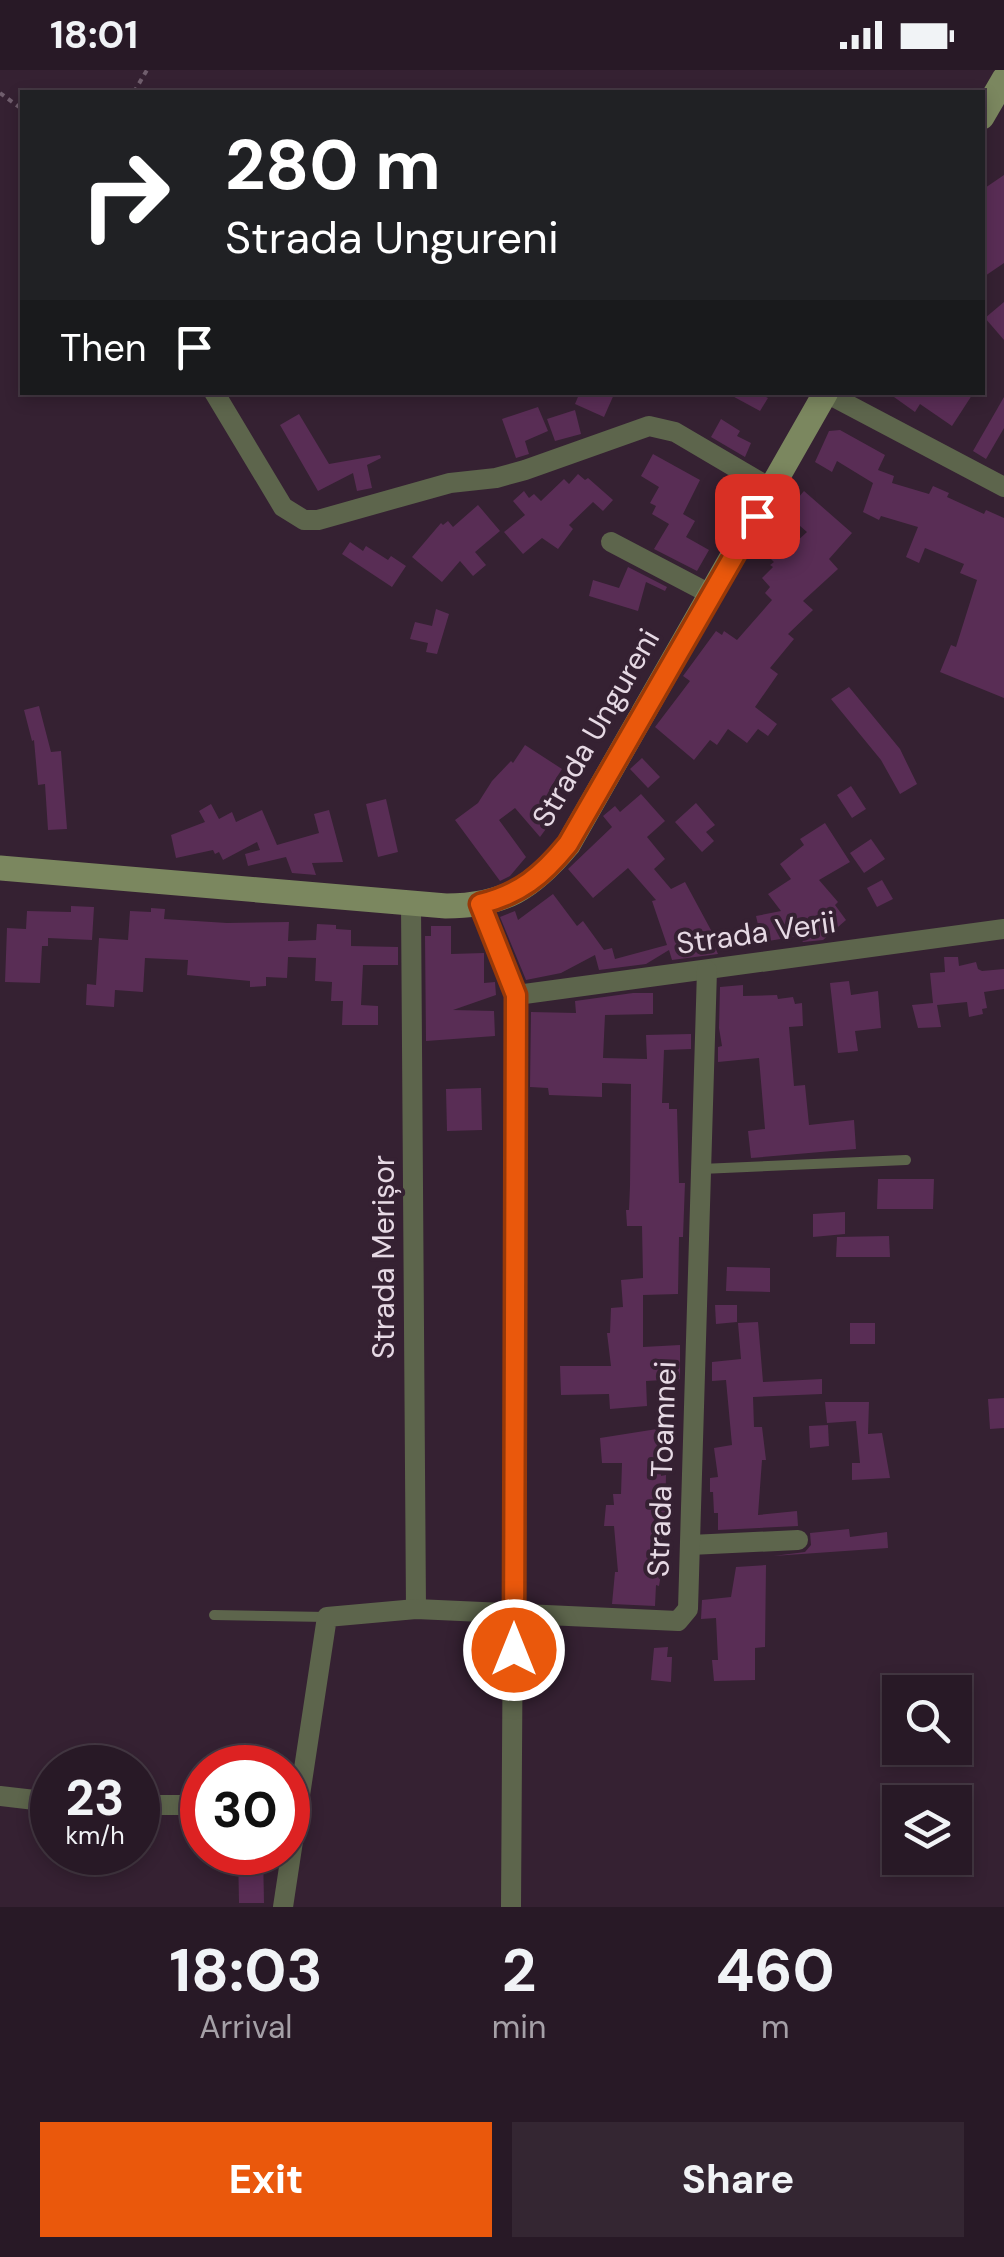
<!DOCTYPE html>
<html lang="en">
<head>
<meta charset="utf-8">
<style>
  body { margin:0; font-family:"DM Sans",sans-serif; background:#342632; color:#f1f3f6; height:100vh; display:flex; flex-direction:column; font-size:38px; white-space:nowrap }
  * { box-sizing:border-box; margin:0 }
  p { font-size:32px; color:#a5a0a7 }
  .icon { flex:none; width:55px; height:55px; fill:none; stroke:currentColor; stroke-width:2; stroke-linecap:round; stroke-linejoin:round }
  .map { position:relative; height:1837px; overflow:hidden }
  .panel { display:flex; flex-direction:column; background:#281926; flex:1 }
  .panel>* { flex:none }
  .guide { position:absolute; left:20px; top:20px; width:965px; height:305px; border-radius:0px; box-shadow:0 5px 15px #0003,0 0 0 2px #443843; background:#202124; color:#fff; overflow:hidden }
  .controls { position:absolute; left:882px; top:1605px; display:grid; gap:20px }
  .controls a { display:grid; place-items:center; width:90px; height:90px; border-radius:0px; background:#281926; box-shadow:0 5px 15px #0003,0 0 0 2px #443843; font-size:50px }
  .speed { position:absolute; left:30px; top:1675px; display:flex; gap:20px; font-size:50px; font-weight:700; text-align:center }
  .speed>* { display:grid; place-content:center; width:130px; height:130px; border-radius:50%; background:#281926; box-shadow:0 5px 15px #0003,0 0 0 2px #443843; line-height:1 }
  .speed small { font-size:25px; font-weight:400 }
  .speed .limit { border:15px solid #d22; background:#fff; color:#111 }
  .pin { position:absolute; display:grid; place-items:center; width:85px; height:85px; color:#fff; margin:-42px; border-radius:20px; box-shadow:0 5px 15px #0006 }
  .me { position:absolute; width:110px; margin:-55px; rotate:0deg; stroke-linejoin:round; filter:drop-shadow(0 0 8px #0008) }
  .turn { display:flex; align-items:center; gap:35px; height:210px; padding:0 40px; font-size:45px }
  .turn .icon { width:130px; height:130px; stroke-width:2.5 }
  .turn b { display:block; font-size:70px; line-height:85px }
  .then { display:flex; align-items:center; height:95px; padding:0 40px; background:#0003; gap:20px; font-size:38px }
  .eta { display:flex; justify-content:space-evenly; align-items:center; height:170px; text-align:center }
  .eta b { font-size:60px; font-weight:700; line-height:70px }
  .action { display:flex; gap:20px; margin-top:auto; padding:20px 40px }
  .action a { flex:1; height:115px; border-radius:0px; background:#ea580c; color:#fff; font-size:40px; font-weight:700; line-height:115px; text-align:center }
  .action a+a { background:#342632; color:#f1f3f6 }
  .status { display:flex; justify-content:space-between; align-items:center; height:70px; padding:0 50px; background:#281926; direction:ltr }
  .status svg { height:28px; fill:currentColor }
  .map>svg:first-child { display:block }
</style>
</head>
<body>
<div class="status"><b>18:01</b><svg viewBox="0 0 49 12"><path d="M0 12V9h3v3zM5 12V6h3v6zM10 12V3h3v9zM15 12V0h3v12zM26 1h20v11H26zM47 4h2v5h-2z"/></svg></div>
<div class="map">
<svg width="1004" height="1837" viewBox="0 0 1004 1837">
  <rect width="100%" height="100%" fill="#352132"/>
  <g fill="#592d55">
    <polygon points="1004,105 1004,193 982,208 982,120"/>
    <polygon points="1004,232 1004,270 985,248"/>
    <polygon points="580,322 615,322 604,347 575,334"/>
    <polygon points="725,322 757,322 768,328 760,341"/>
    <polygon points="887,322 974,322 952,356 920,334 915,342"/>
    <polygon points="1004,327 1004,358 986,389 973,381"/>
    <polygon points="538,337 548,361 525,371 529,384 516,388 502,349"/>
    <polygon points="575,340 581,364 555,371 547,349"/>
    <polygon points="299,344 329,394 380,385 381,388 367,395 372,418 357,421 353,403 318,421 280,355"/>
    <polygon points="721,349 740,361 737,366 751,373 745,387 711,367"/>
    <polygon points="840,360 885,385 878,400 894,406 892,413 929,424 933,416 949,423 947,427 984,444 986,440 1004,448 1004,628 940,602 951,575 956,577 977,510 960,503 964,494 925,478 919,493 906,487 918,457 881,446 879,450 863,442 873,413 837,391 832,402 815,392 829,361"/>
    <polygon points="653,384 700,410 683,444 695,451 686,467 709,480 697,501 654,479 669,454 652,444 656,436 650,433 659,417 641,406"/>
    <polygon points="578,404 585,410 588,408 613,430 603,441 593,432 569,455 573,459 558,479 542,468 523,484 504,462 525,445 513,431 524,421 529,428 534,424 541,431 564,409 569,414"/>
    <polygon points="804,421 852,463 829,489 838,499 803,531 813,540 788,564 794,569 770,598 778,604 755,637 777,654 768,666 758,659 747,673 728,659 717,675 710,670 694,690 655,657 690,611 683,606 716,561 722,565 724,561 737,570 772,530 765,523 770,517 762,508 773,497 770,495 774,492 763,481 773,471 785,482 807,462 785,443"/>
    <polygon points="478,435 500,461 475,482 486,495 473,506 460,491 442,512 412,487 441,453 443,455 448,451 453,457"/>
    <polygon points="350,472 363,481 366,476 388,490 391,486 406,496 392,517 342,484"/>
    <polygon points="628,497 667,517 665,521 646,512 638,541 589,526 593,510 619,518"/>
    <polygon points="436,539 449,544 437,584 426,582 428,573 410,569 415,552 432,556"/>
    <polygon points="849,617 900,679 917,714 900,724 881,690 831,629"/>
    <polygon points="39,636 51,682 61,681 67,759 48,760 45,714 38,715 34,670 32,671 24,640"/>
    <polygon points="525,675 562,699 549,720 565,733 540,767 515,738 499,750 526,787 510,806 500,811 455,750 478,733 492,711 511,691 513,693"/>
    <polygon points="642,688 660,707 648,718 630,699"/>
    <polygon points="851,716 866,739 852,748 837,725"/>
    <polygon points="641,724 665,751 647,767 665,789 654,799 671,819 685,812 712,862 709,864 718,884 672,890 669,880 646,894 599,900 595,885 561,903 526,910 500,847 515,841 518,850 553,824 577,856 583,851 604,880 612,878 615,889 667,875 652,831 656,830 628,798 593,828 568,799 612,757 603,746 615,736 620,742"/>
    <polygon points="386,729 398,782 378,787 366,734"/>
    <polygon points="696,733 715,755 706,762 714,771 702,782 675,752"/>
    <polygon points="211,734 219,749 232,742 236,752 262,740 277,775 319,763 314,744 329,740 343,792 312,793 316,805 292,803 286,787 248,796 245,784 260,780 257,772 223,790 219,782 215,784 213,780 176,788 171,765 205,752 199,741"/>
    <polygon points="825,753 850,792 819,810 838,832 835,835 846,850 823,870 803,872 799,866 762,872 756,846 781,841 768,824 791,809 780,794 804,775 800,769"/>
    <polygon points="871,769 885,789 864,803 850,783"/>
    <polygon points="882,810 893,829 877,837 867,818"/>
    <polygon points="71,836 94,837 92,870 48,868 48,876 42,876 40,913 5,912 7,858 26,859 27,841 71,842"/>
    <polygon points="151,838 165,839 164,849 227,853 289,852 288,871 316,870 317,854 336,855 336,859 351,860 351,876 398,877 398,895 363,895 361,935 378,936 378,955 342,955 343,931 331,931 332,912 315,911 316,888 288,887 287,908 266,907 266,916 250,917 250,911 187,905 188,890 145,888 143,922 115,920 114,937 86,935 87,914 96,915 99,868 128,870 130,841 151,842"/>
    <polygon points="431,856 451,856 451,884 484,883 484,913 495,912 496,925 453,940 494,941 495,966 426,971 425,866 431,866"/>
    <polygon points="944,887 958,887 959,896 976,892 978,899 982,901 1004,899 1004,919 984,922 987,938 982,939 983,944 969,947 967,932 937,935 941,957 918,958 912,935 933,933 930,903 945,902"/>
    <polygon points="849,911 851,925 878,921 881,958 855,961 858,981 838,983 830,913"/>
    <polygon points="743,915 743,926 777,925 778,929 793,927 795,934 802,933 803,956 789,957 794,1016 805,1015 809,1055 854,1050 856,1079 751,1088 748,1061 765,1059 759,988 718,992 718,977 722,976 719,958 720,917"/>
    <polygon points="633,923 653,923 653,944 605,945 603,988 647,989 646,965 691,964 691,979 664,980 662,1033 669,1033 669,1039 677,1039 679,1113 685,1113 683,1167 679,1167 678,1224 643,1225 643,1277 680,1275 680,1309 646,1311 647,1336 610,1339 609,1324 561,1325 560,1296 611,1296 607,1263 610,1263 611,1238 623,1237 621,1210 643,1208 642,1156 627,1156 626,1140 629,1140 630,1116 631,1014 602,1013 602,1027 549,1025 548,1018 530,1017 531,942 576,943 575,931"/>
    <polygon points="481,1018 482,1060 447,1061 446,1019"/>
    <polygon points="878,1109 934,1109 933,1139 877,1139"/>
    <polygon points="845,1142 845,1164 813,1167 813,1144"/>
    <polygon points="889,1166 890,1187 836,1187 837,1167"/>
    <polygon points="727,1197 770,1198 770,1222 726,1221"/>
    <polygon points="715,1235 737,1235 737,1252 716,1254"/>
    <polygon points="758,1252 763,1312 822,1309 822,1324 753,1327 754,1357 762,1357 766,1390 762,1390 758,1445 797,1441 798,1456 718,1460 718,1443 714,1443 713,1422 710,1422 710,1408 718,1407 714,1378 732,1375 726,1310 712,1311 712,1292 741,1289 738,1253"/>
    <rect x="850" y="1253" width="25" height="21"/>
    <polygon points="1004,1328 1004,1358 990,1359 988,1329"/>
    <polygon points="825,1332 869,1332 868,1364 882,1363 890,1408 852,1410 852,1393 860,1393 856,1351 827,1353"/>
    <polygon points="828,1355 829,1376 810,1378 809,1356"/>
    <polygon points="657,1359 661,1406 666,1405 665,1452 672,1452 671,1466 662,1466 663,1492 659,1516 656,1515 655,1536 612,1534 615,1502 618,1502 614,1456 604,1456 606,1435 614,1435 613,1424 621,1424 622,1393 602,1393 600,1368"/>
    <polygon points="849,1459 850,1467 887,1462 888,1478 773,1486 805,1482 811,1475 810,1463"/>
    <polygon points="766,1495 765,1577 755,1578 755,1610 714,1611 712,1590 718,1590 716,1548 701,1549 702,1530 731,1527 736,1497"/>
    <polygon points="668,1577 667,1587 672,1587 671,1612 651,1610 654,1578"/>
    <polygon points="238,1782 263,1782 264,1833 239,1833"/>
  </g>
  <g fill="none" stroke-linecap="round" stroke-linejoin="round">
    <g stroke="#705e6d" stroke-width="4" stroke-dasharray="5 5" stroke-linecap="butt">
      <polyline points="134,22 147,0"/>
      <polyline points="0,23 22,39"/>
    </g>
    <g stroke="#5d654c" stroke-width="10">
      <polyline points="701,1099 906,1090"/>
      <polyline points="214,1545 327,1547"/>
    </g>
    <g stroke="#5d654c" stroke-width="20">
      <polyline points="214,322 283,437 304,450 318,450 450,413 496,408 525,400 649,356 675,362 772,419"/>
      <polyline points="826,323 1004,417"/>
      <polyline points="611,472 712,525"/>
      <polyline points="480,834 517,925 511,1837"/>
      <polyline points="411,835 416,1539"/>
      <polyline points="517,925 1004,859"/>
      <polyline points="690,1475 798,1470"/>
      <polyline points="0,1726 52,1732"/>
      <polyline points="138,1735 202,1735"/>
      <polyline points="283,1837 327,1547 416,1539 678,1551 688,1539 707,900"/>
    </g>
    <g stroke="#7b875f" stroke-width="25">
      <polyline points="982,47 1004,9"/>
      <path d="M0 798 446 836C504 836 532 818 568 775L826 322"/>
    </g>
  </g>
  <g fill="none" stroke-linecap="round" stroke-linejoin="round">
    <defs>
      <path id="route" d="M514 1580 516 925 480 834C520 824 542 806 568 774L757 446"/>
    </defs>
    <use href="#route" stroke="#983908" stroke-width="25"/>
    <use href="#route" stroke="#ea580c" stroke-width="18"/>
  </g>
  <g text-anchor="middle" stroke-width="8" stroke-linejoin="round" paint-order="stroke">
    <g font-size="30" fill="#e6d9e4" stroke="#352132">
      <text transform="translate(596 658) rotate(-60)" y="10">Strada Ungureni</text>
      <text transform="translate(756 863) rotate(-8)" y="10">Strada Verii</text>
      <text transform="translate(384 1187) rotate(-90)" y="10">Strada Merișor</text>
      <text transform="translate(662 1399) rotate(-88)" y="10">Strada Toamnei</text>
    </g>
  </g>
</svg>
<div class="controls">
<a><svg class="icon" aria-label="search" viewBox="0 0 24 24"><circle cx="10" cy="10" r="6"/><path d="M15 15l6 6"/></svg></a>
<a><svg class="icon" aria-label="layers" viewBox="0 0 24 24"><path d="M12 4l9 5-9 5-9-5zM3 14l9 5 9-5"/></svg></a>
</div>
<div class="speed"><div>23<small>km/h</small></div><div class="limit">30</div></div>
<div class="pin" style="left:757px;top:446px;background:#d93025"><svg class="icon" aria-label="arrive" viewBox="0 0 24 24"><path d="M6 21V4h12l-3 4 3 4H6"/></svg></div>
<svg class="me" style="left:514px;top:1580px" viewBox="-20 -20 40 40"><circle r="17" fill="#ea580c" stroke="#fff" stroke-width="3"/><path d="M0-11L8 9 0 5-8 9z" fill="#fff"/></svg>
<div class="guide">
<div class="turn"><svg class="icon" aria-label="right" viewBox="0 0 24 24"><path d="M7 20v-9h11M14 6l5 5-5 5"/></svg><div><b>280 m</b>Strada Ungureni</div></div>
<div class="then">Then<svg class="icon" aria-label="arrive" viewBox="0 0 24 24"><path d="M6 21V4h12l-3 4 3 4H6"/></svg></div>
</div>
</div>
<section class="panel">
<div class="eta">
<div><b>18:03</b><p>Arrival</p></div>
<div><b>2</b><p>min</p></div>
<div><b>460</b><p>m</p></div>
</div>
<div class="action"><a>Exit</a><a>Share</a></div>
</section>
</body>
</html>
